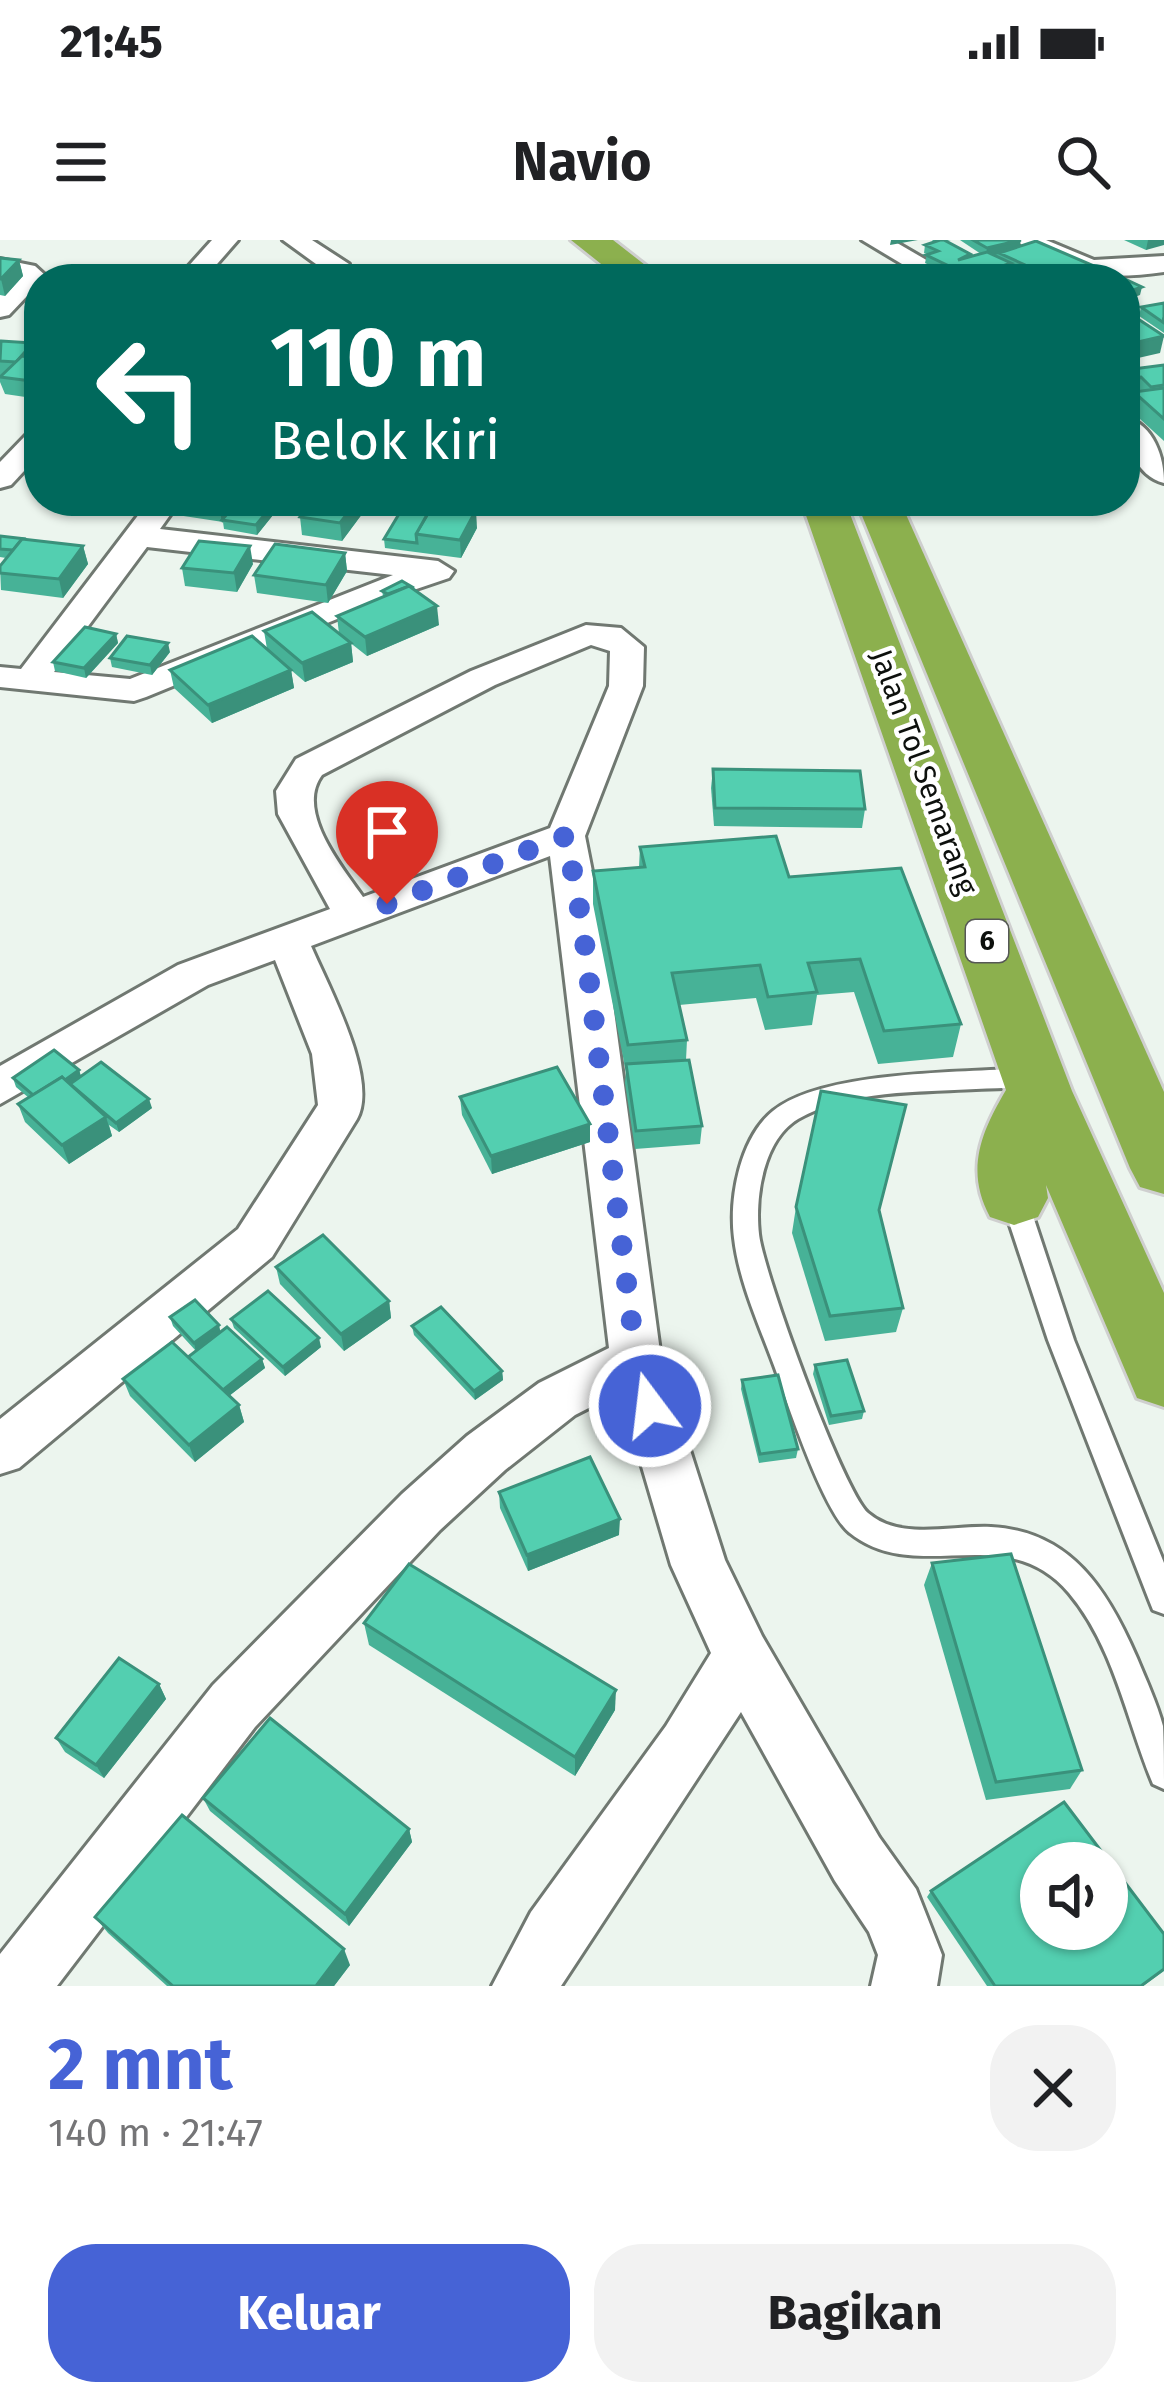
<!DOCTYPE html>
<html lang="id">
<head>
<meta charset="utf-8">
<style>
  body { margin:0; font-family:"Fira Sans",sans-serif; background:#f2f2f2; color:#202124; height:100vh; display:flex; flex-direction:column; font-size:45px; white-space:nowrap }
  * { box-sizing:border-box; margin:0 }
  p { font-size:39px; color:#757577 }
  .icon { flex:none; width:66px; height:66px; fill:none; stroke:currentColor; stroke-width:2; stroke-linecap:round; stroke-linejoin:round }
  .map { position:relative; height:1746px; overflow:hidden }
  .panel { display:flex; flex-direction:column; background:#fff; flex:1 }
  .panel>* { flex:none }
  .hud { position:absolute; left:24px; top:24px; width:1116px; height:252px; border-radius:48px; box-shadow:0 3px 9px #0004; background:#00695c; color:#fff; overflow:hidden }
  .fabs { position:absolute; left:1020px; top:1602px; display:grid; gap:24px }
  .fabs a { display:grid; place-items:center; width:108px; height:108px; border-radius:50%; background:#fff; box-shadow:0 3px 9px #0004; font-size:60px }
  .pin { position:absolute; display:grid; place-items:center; width:102px; height:102px; color:#fff; margin:-123px -51px; border-radius:50% 50% 50% 0; rotate:-45deg; box-shadow:0 0 12px #0007 }
  .pin .icon { rotate:45deg }
  .me { position:absolute; width:132px; margin:-66px; rotate:345deg; stroke-linejoin:round; filter:drop-shadow(0 0 9px #0008) }
  .turn { display:flex; align-items:center; gap:42px; height:252px; padding:0 48px; font-size:54px }
  .turn .icon { width:156px; height:156px; stroke-width:2.5 }
  .turn b { display:block; font-size:84px; line-height:102px }
  .round { display:grid; place-items:center; flex:none; width:126px; height:126px; border-radius:48px; background:#f2f2f2 }
  .head { display:flex; align-items:center; justify-content:space-between; height:204px; padding:0 48px }
  h1 { font-size:72px; font-weight:700; line-height:90px; color:#4663d6 }
  .button { display:flex; gap:24px; margin-top:auto; padding:24px 48px }
  .button a { flex:1; height:138px; border-radius:48px; background:#4663d6; color:#fff; font-size:48px; font-weight:700; line-height:138px; text-align:center }
  .button a+a { background:#f2f2f2; color:#202124 }
  .status { display:flex; justify-content:space-between; align-items:center; height:84px; padding:0 60px; background:#fff; direction:ltr }
  .status svg { height:33px; fill:currentColor }
  header { display:flex; justify-content:space-between; align-items:center; height:156px; padding:0 48px; background:#fff; font-size:54px; font-weight:700 }
  .map>svg:first-child { display:block }
</style>
</head>
<body>
<div class="status"><b>21:45</b><svg viewBox="0 0 49 12"><path d="M0 12V9h3v3zM5 12V6h3v6zM10 12V3h3v9zM15 12V0h3v12zM26 1h20v11H26zM47 4h2v5h-2z"/></svg></div>
<header><svg class="icon" aria-label="menu" viewBox="0 0 24 24"><path d="M4 6h16M4 12h16M4 18h16"/></svg>Navio<svg class="icon" aria-label="search" viewBox="0 0 24 24"><circle cx="10" cy="10" r="6"/><path d="M15 15l6 6"/></svg></header>
<div class="map">
<svg width="1164" height="1746" viewBox="0 0 1164 1746">
  <rect width="100%" height="100%" fill="#ecf5ee"/>
  <g fill="none" stroke-linecap="round" stroke-linejoin="round">
    <defs>
      <g id="lane">
        <path d="M1031 828 1043 837 1039 843C1019 849 997 848 976 849 920 852 848 850 798 879 763 900 755 957 759 994 763 1032 843 1251 868 1273 900 1301 952 1285 991 1287 1071 1291 1108 1351 1137 1418 1146 1440 1157 1463 1163 1486 1164 1505 1164 1529 1164 1549L1153 1544C1127 1482 1114 1406 1069 1353 1006 1278 917 1347 850 1293 824 1273 788 1164 775 1128 760 1087 739 1042 734 998 729 958 740 898 773 871 824 830 965 833 1031 828Z"/>
        <polygon points="1014,948 1023,951 1027,958 1074,1100 1164,1323 1164,1374 1153,1370 1149,1360 1048,1100 1001,958 1005,951"/>
      </g>
      <g id="street">
        <polygon points="212,0 238,0 204,39 177,39"/>
        <polygon points="283,0 312,0 349,24 352,39 326,39 327,32"/>
        <polygon points="862,0 892,0 959,39 927,39"/>
        <path d="M1017 0H1046L1094 20 1164 16V32C1115 39 1053 40 1017 0Z"/>
        <polygon points="0,19 35,26 46,36 9,75 0,77 0,54 17,37 0,35"/>
        <path d="M1125 177C1154 185 1164 217 1164 243 1136 236 1125 203 1125 177Z"/>
        <polygon points="39,189 39,215 11,245 0,248 0,222 29,192"/>
        <path d="M149 261H180L160 289 438 321 454 331 449 338 381 361 146 457 134 461 0 447V427L21 429ZM147 307 393 335 130 439 54 432Z"/>
        <path d="M586 385 621 388 644 407 643 446 585 596 602 682 661 1119 725 1320 762 1396 879 1597 916 1649 942 1715 937 1746H871L878 1715 869 1692 835 1641 741 1472 561 1746H492L531 1672 666 1486 711 1413 671 1325 620 1152 575 1175 505 1230 440 1290 255 1487 57 1746H0V1714L213 1445 402 1254 467 1196 539 1143 609 1108 550 616 311 706C328 746 379 839 357 879L272 1017 19 1228 0 1234V1179L238 989 318 865 312 814 275 720 208 745 0 864V826L178 725 330 669 278 574 276 551 296 519 471 431ZM591 405 610 411 609 446 550 588 363 657C342 627 295 571 322 535L495 445Z"/>
      </g>
      <g id="highway">
        <polygon points="571,0 613,0 663,39 620,39"/>
        <path d="M801 261H845L1072 851 1164 1053V1167L1137 1158 1046 945 1048 958 1038 977 1014 985 990 977C965 931 981 892 1006 850Z"/>
        <polygon points="856,261 900,261 1164,852 1164,954 1140,947 1130,928"/>
      </g>
    </defs>
    <use href="#lane" stroke="#707871" stroke-width="6"/>
    <use href="#street" stroke="#707871" stroke-width="6"/>
    <use href="#highway" stroke="#cfcfcf" stroke-width="6"/>
    <use href="#lane" fill="#fff" fill-rule="evenodd"/>
    <use href="#street" fill="#fff" fill-rule="evenodd"/>
    <use href="#highway" fill="#8cb04e" fill-rule="evenodd"/>
  </g>
  <g fill="#47b297">
    <polygon points="932,0 951,0 946,1 969,17 981,14 960,0 1020,0 1019,6 1124,39 958,39 925,23 927,14 924,13 925,5 934,2"/>
    <polygon points="1124,0 1164,0 1146,10"/>
    <polygon points="0,18 19,20 23,36 5,56 0,55"/>
    <polygon points="1164,63 1164,93 1139,76 1141,67"/>
    <polygon points="0,102 33,103 35,112 30,117 39,119 39,159 5,154 0,142"/>
    <polygon points="1164,125 1164,201 1129,169 1133,154 1125,155 1125,130"/>
    <polygon points="162,261 281,261 281,265 257,295 224,289 223,282 164,273"/>
    <polygon points="365,270 342,301 302,295 300,277"/>
    <polygon points="477,288 461,318 385,308 384,299"/>
    <polygon points="0,296 83,306 88,324 63,358 1,350 0,326 6,318 0,317"/>
    <polygon points="345,313 347,331 328,363 257,353 254,335"/>
    <polygon points="253,324 237,352 185,346 182,328"/>
    <polygon points="382,351 439,385 367,416 339,394 337,376 383,356"/>
    <polygon points="264,391 351,403 353,422 305,442 291,430 294,448 212,483 174,448 170,430 267,409"/>
    <polygon points="116,394 118,403 86,438 55,431 53,422"/>
    <polygon points="170,412 152,435 112,427 110,418"/>
    <polygon points="713,529 865,569 862,588 714,586 711,548"/>
    <polygon points="640,607 789,637 961,784 953,817 878,824 854,752 817,755 812,785 765,790 756,758 679,765 687,800 686,820 702,886 700,904 635,909 625,843 626,832 593,664 593,631 639,627"/>
    <polygon points="79,830 81,836 152,868 119,892 109,885 112,896 69,924 25,882 18,864 29,858 16,847 13,838"/>
    <polygon points="460,857 590,902 492,934 462,875"/>
    <polygon points="796,967 880,972 903,1068 896,1092 825,1101 792,993"/>
    <polygon points="276,1027 389,1061 391,1078 344,1111 280,1044"/>
    <polygon points="170,1077 221,1092 262,1119 265,1128 229,1156 239,1165 244,1182 195,1222 130,1156 123,1139 188,1117 196,1111 173,1086"/>
    <polygon points="231,1079 321,1107 285,1136 234,1088"/>
    <polygon points="412,1086 502,1131 503,1140 475,1160 414,1095"/>
    <polygon points="815,1125 864,1171 862,1179 829,1185 813,1134"/>
    <polygon points="742,1140 798,1209 796,1218 759,1223 741,1149"/>
    <polygon points="499,1252 619,1295 528,1331 500,1268"/>
    <polygon points="932,1323 1082,1530 1070,1549 986,1560 924,1345"/>
    <polygon points="364,1383 615,1470 575,1536 369,1405"/>
    <polygon points="159,1444 166,1459 104,1538 65,1512 56,1498"/>
    <polygon points="203,1558 409,1589 412,1602 349,1686 210,1571"/>
    <polygon points="931,1651 1164,1694 1164,1731 1143,1746 987,1746 927,1657"/>
    <polygon points="95,1677 350,1725 334,1746 167,1746 108,1693"/>
  </g>
  <g fill="#3a917b">
    <polygon points="891,0 918,0 890,5"/>
    <polygon points="1021,0 1019,9 986,17 987,8"/>
    <polygon points="1148,0 1164,0 1164,5 1146,10"/>
    <polygon points="19,20 23,36 5,56 1,39"/>
    <polygon points="1011,23 1010,32 989,39 972,39 972,37"/>
    <polygon points="1142,47 1140,55 1125,61 1125,53"/>
    <polygon points="1164,96 1160,113 1125,121 1125,105"/>
    <polygon points="33,103 35,112 19,131 17,122"/>
    <polygon points="1141,137 1136,154 1125,155 1128,138"/>
    <polygon points="222,261 241,261 222,283 219,265"/>
    <polygon points="276,261 281,261 281,265 257,295 256,285"/>
    <polygon points="357,261 364,261 365,270 342,301 340,283"/>
    <polygon points="476,270 477,288 461,318 460,300"/>
    <polygon points="83,306 88,324 63,358 59,339"/>
    <polygon points="250,306 253,324 237,352 234,333"/>
    <polygon points="345,313 347,331 328,363 326,345"/>
    <polygon points="437,366 439,385 367,416 365,397"/>
    <polygon points="116,394 118,403 86,438 84,428"/>
    <polygon points="168,403 170,412 152,435 150,425"/>
    <polygon points="351,403 353,422 305,442 302,423"/>
    <polygon points="291,430 294,448 212,483 208,465"/>
    <polygon points="79,830 82,840 37,858"/>
    <polygon points="149,859 152,868 119,892 116,883"/>
    <polygon points="106,877 112,896 69,924 62,905"/>
    <polygon points="590,884 590,902 492,934 491,916"/>
    <polygon points="389,1061 391,1078 344,1111 341,1094"/>
    <polygon points="219,1085 221,1094 196,1112 194,1103"/>
    <polygon points="319,1098 321,1107 285,1136 283,1127"/>
    <polygon points="262,1119 265,1128 225,1159 223,1151"/>
    <polygon points="502,1131 503,1140 475,1160 474,1151"/>
    <polygon points="239,1165 244,1182 195,1222 189,1205"/>
    <polygon points="620,1279 619,1295 528,1331 527,1315"/>
    <polygon points="159,1444 166,1459 104,1538 96,1525"/>
    <polygon points="616,1450 615,1470 575,1536 575,1517"/>
    <polygon points="409,1589 412,1602 349,1686 345,1674"/>
    <polygon points="344,1709 350,1725 334,1746 316,1746"/>
  </g>
  <g fill="#53cfb0" stroke="#3a917b" stroke-width="3" fill-rule="evenodd">
    <polygon points="940,0 944,0 970,14 958,20 987,12 1011,23 972,37 926,15 938,11 925,5"/>
    <polygon points="973,0 1021,0 987,8"/>
    <polygon points="1036,1 1124,39 1060,39 1046,34 1033,38 1012,28 1023,24 999,13"/>
    <polygon points="0,18 19,20 1,39 0,39"/>
    <polygon points="1000,30 1022,39 981,39"/>
    <polygon points="1125,39 1142,47 1125,53"/>
    <polygon points="1164,63 1164,79 1162,79 1164,79 1164,83 1141,67"/>
    <polygon points="1135,77 1164,96 1125,105 1125,80"/>
    <polygon points="1,101 33,103 16,122 0,121"/>
    <polygon points="22,116 39,119 39,142 0,137"/>
    <polygon points="1164,125 1164,145 1151,147 1141,137 1128,138 1125,135 1125,130"/>
    <polygon points="1164,148 1164,179 1134,152"/>
    <polygon points="196,261 222,261 219,265"/>
    <polygon points="238,261 276,261 256,285 222,280"/>
    <polygon points="312,261 357,261 340,283 300,277"/>
    <polygon points="433,265 476,270 460,300 416,294"/>
    <polygon points="402,269 428,273 416,294 417,303 384,299"/>
    <polygon points="0,296 26,299 22,299 13,310 0,309"/>
    <polygon points="22,299 83,306 59,339 0,333 0,326"/>
    <polygon points="199,301 250,306 234,333 182,328"/>
    <polygon points="275,304 345,313 326,345 254,335"/>
    <polygon points="402,341 414,348 409,346 388,354 382,351"/>
    <polygon points="409,346 437,366 365,397 337,376"/>
    <polygon points="312,372 351,403 302,423 264,391"/>
    <polygon points="85,387 116,394 84,428 53,422"/>
    <polygon points="127,396 168,403 150,425 110,418"/>
    <polygon points="252,396 291,430 208,465 170,430"/>
    <polygon points="713,529 860,531 865,569 715,568"/>
    <polygon points="776,596 789,637 901,628 961,784 884,791 860,719 808,723 817,752 768,757 760,725 672,733 687,800 628,805 593,631 645,627 640,607"/>
    <polygon points="54,810 79,830 65,840 62,837 33,855 13,838"/>
    <polygon points="689,820 702,886 636,891 626,824"/>
    <polygon points="101,822 149,859 116,883 70,844"/>
    <polygon points="557,827 590,884 491,916 460,857"/>
    <polygon points="62,837 106,877 62,905 18,864"/>
    <polygon points="821,851 906,865 879,970 903,1068 830,1076 796,967"/>
    <polygon points="323,995 389,1061 341,1094 276,1027"/>
    <polygon points="268,1051 319,1098 283,1127 231,1079"/>
    <polygon points="195,1060 219,1085 194,1103 170,1077"/>
    <polygon points="441,1067 502,1131 474,1151 412,1086"/>
    <polygon points="227,1087 262,1119 223,1150 188,1117"/>
    <polygon points="172,1102 239,1165 189,1205 123,1139"/>
    <polygon points="847,1120 864,1171 831,1176 815,1125"/>
    <polygon points="778,1135 798,1209 760,1214 742,1140"/>
    <polygon points="590,1217 620,1279 527,1315 499,1252"/>
    <polygon points="1011,1314 1082,1530 996,1542 932,1323"/>
    <polygon points="409,1324 616,1450 575,1517 364,1383"/>
    <polygon points="119,1418 159,1444 96,1525 56,1498"/>
    <polygon points="270,1478 409,1589 345,1674 203,1558"/>
    <path d="M1064 1562 1164 1694V1729L1141 1746H995L931 1651ZM1041 1623H1107V1689H1041Z"/>
    <polygon points="182,1575 344,1709 316,1746 173,1746 95,1677"/>
  </g>
  <g fill="none" stroke-linecap="round" stroke-linejoin="round">
    <polyline stroke="#4663d6" stroke-width="21" stroke-dasharray="0 37.8" points="387,664 566,596 582,682 636,1119 650,1166"/>
  </g>
  <g text-anchor="middle" stroke-width="9" stroke-linejoin="round" paint-order="stroke">
    <rect fill="#fff" stroke="#565856" stroke-width="3" x="966" y="680" width="42" height="42" rx="9"/>
    <g font-size="27" font-weight="bold" fill="#0d100d">
      <text x="987" y="710">6</text>
    </g>
    <g font-size="30" fill="#0d100d" stroke="#fff">
      <text transform="translate(924 532) rotate(70)" y="10">Jalan Tol Semarang</text>
    </g>
  </g>
</svg>
<div class="fabs">
<a><svg class="icon" aria-label="sound" viewBox="0 0 24 24"><path d="M4 9h4l5-4v14l-5-4H4zM17 9q2 3 0 6"/></svg></a>
</div>
<div class="pin" style="left:387px;top:664px;background:#d93025"><svg class="icon" aria-label="arrive" viewBox="0 0 24 24"><path d="M6 21V4h12l-3 4 3 4H6"/></svg></div>
<svg class="me" style="left:650px;top:1166px" viewBox="-20 -20 40 40"><circle r="17" fill="#4663d6" stroke="#fff" stroke-width="3"/><path d="M0-11L8 9 0 5-8 9z" fill="#fff"/></svg>
<div class="hud">
<div class="turn"><svg class="icon" aria-label="left" viewBox="0 0 24 24"><path d="M17 20v-9H6M10 6l-5 5 5 5"/></svg><div><b>110 m</b>Belok kiri</div></div>
</div>
</div>
<section class="panel">
<div class="head"><div><h1>2 mnt</h1><p>140 m · 21:47</p></div><a class="round"><svg class="icon" aria-label="close" viewBox="0 0 24 24"><path d="M6 6l12 12M18 6L6 18"/></svg></a></div>
<div class="button"><a>Keluar</a><a>Bagikan</a></div>
</section>
</body>
</html>
